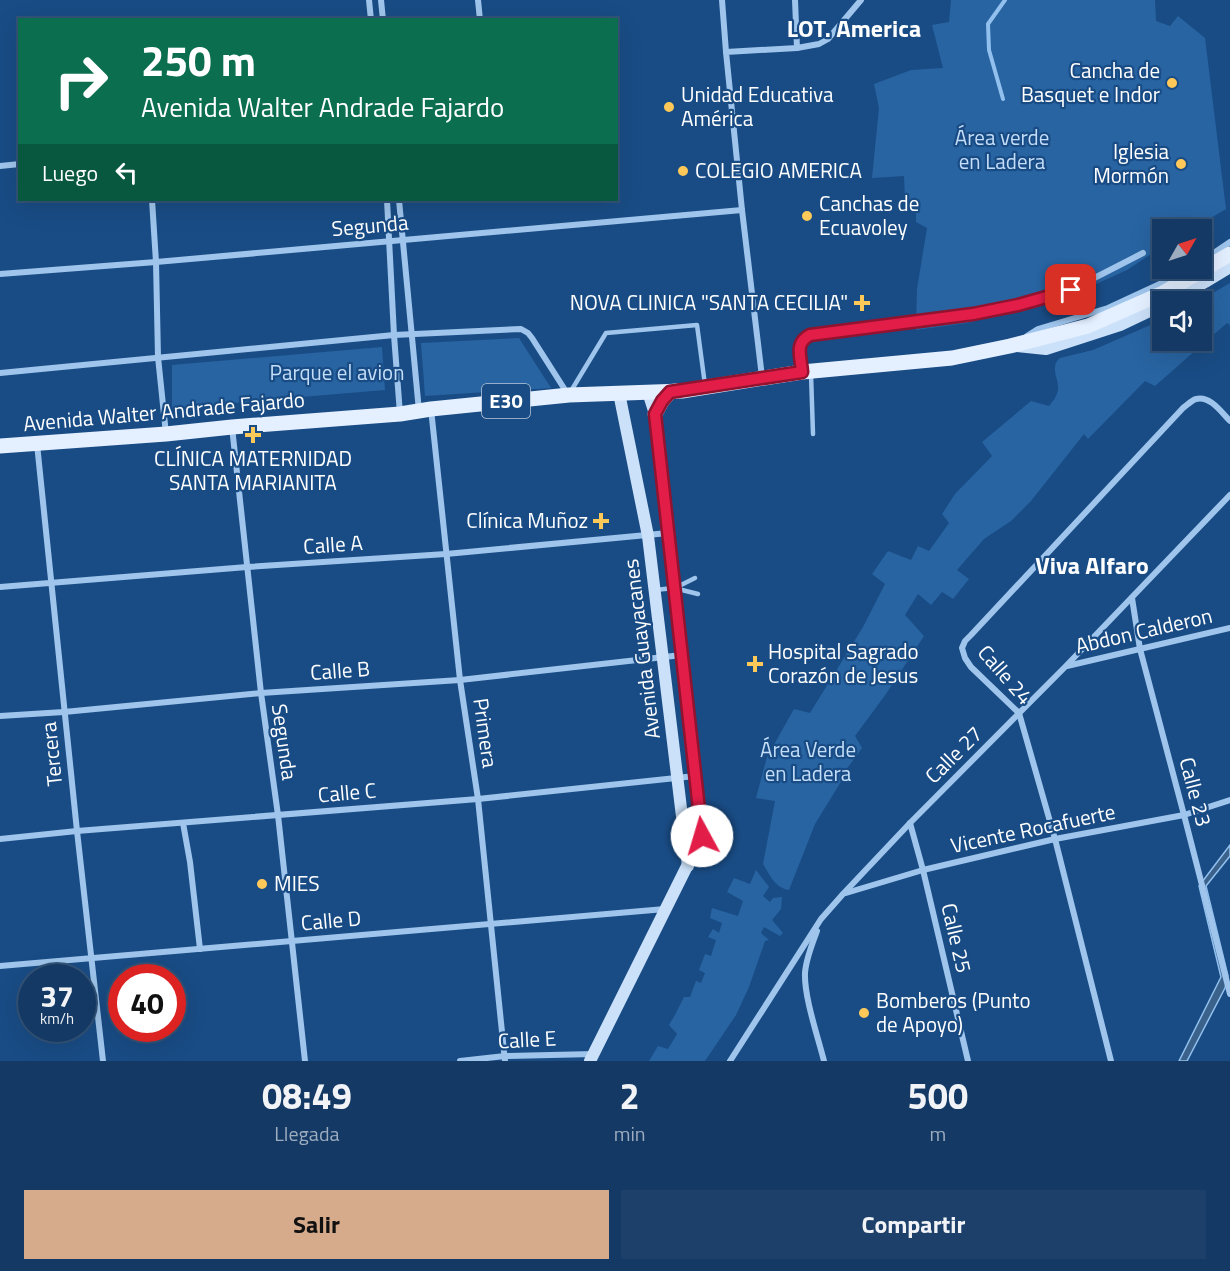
<!DOCTYPE html>
<html lang="es">
<head>
<meta charset="utf-8">
<style>
  body { margin:0; font-family:"Titillium Web",sans-serif; background:#1c406a; color:#f1f3f6; height:100vh; display:flex; flex-direction:column; font-size:22px; white-space:nowrap }
  * { box-sizing:border-box; margin:0 }
  p { font-size:20px; color:#9dacbf }
  .icon { flex:none; width:33px; height:33px; fill:none; stroke:currentColor; stroke-width:2; stroke-linecap:round; stroke-linejoin:round }
  .map { position:relative; height:1061px; overflow:hidden }
  .panel { display:flex; flex-direction:column; background:#133964; flex:1 }
  .panel>* { flex:none }
  .guide { position:absolute; left:18px; top:18px; width:600px; height:183px; border-radius:0px; box-shadow:0 6px 24px #0002,0 0 0 2px #325378; background:#0b6e4f; color:#fff; overflow:hidden }
  .needle { width:39px; rotate:51deg }
  .tools { position:absolute; left:1152px; top:219px; display:grid; gap:12px }
  .tools a { display:grid; place-items:center; width:60px; height:60px; border-radius:0px; background:#133964; box-shadow:0 6px 24px #0002,0 0 0 2px #325378; font-size:30px }
  .speed { position:absolute; left:18px; top:964px; display:flex; gap:12px; font-size:30px; font-weight:700; text-align:center }
  .speed>* { display:grid; place-content:center; width:78px; height:78px; border-radius:50%; background:#133964; box-shadow:0 6px 24px #0002,0 0 0 2px #325378; line-height:1 }
  .speed small { font-size:15px; font-weight:400 }
  .speed .limit { border:9px solid #d22; background:#fff; color:#111 }
  .pin { position:absolute; display:grid; place-items:center; width:51px; height:51px; color:#fff; margin:-26px; border-radius:12px; box-shadow:0 3px 9px #0006 }
  .me { position:absolute; width:66px; margin:-33px; rotate:354deg; stroke-linejoin:round; filter:drop-shadow(0 0 4px #0008) }
  .turn { display:flex; align-items:center; gap:21px; height:126px; padding:0 24px; font-size:27px }
  .turn .icon { width:78px; height:78px; stroke-width:2.5 }
  .turn b { display:block; font-size:42px; line-height:51px }
  .then { display:flex; align-items:center; height:57px; padding:0 24px; background:#0003; gap:12px; font-size:22px }
  .eta { display:flex; justify-content:space-evenly; align-items:center; height:102px; text-align:center }
  .eta b { font-size:36px; font-weight:700; line-height:42px }
  .action { display:flex; gap:12px; margin-top:auto; padding:12px 24px }
  .action a { flex:1; height:69px; border-radius:0px; background:#d6ab8b; color:#111; font-size:24px; font-weight:700; line-height:69px; text-align:center }
  .action a+a { background:#1c406a; color:#f1f3f6 }
  .map>svg:first-child { display:block }
</style>
</head>
<body>
<div class="map">
<svg width="1230" height="1061" viewBox="0 0 1230 1061">
  <rect width="100%" height="100%" fill="#194c85"/>
  <g fill="#2864a2">
    <polygon points="951,0 1155,0 1156,21 1170,26 1178,16 1205,38 1226,209 1192,229 1162,230 1162,247 1127,270 1094,285 1053,301 967,323 916,330 917,289 927,228 916,222 916,210 905,202 904,176 872,178 879,108 874,84 911,70 943,68 932,25 949,22"/>
    <path d="M1230 283V325L1227 323 1155 386 1145 381 1088 439 1084 434 1031 501 1011 521 984 539 957 570 969 579 953 599 942 592 931 605 918 594 905 615 924 636 886 694 855 736 862 748 846 770 842 780 815 824 789 890C775 888 770 875 763 864L775 801 756 798 767 757 794 709 810 713 863 627 885 584 872 574 888 551 911 560 918 546 929 551 949 523 942 514 955 494 992 456 982 442 1031 401 1049 406C1053 401 1057 397 1058 389 1059 378 1049 367 1060 358L1093 350 1162 320V340H1202V302L1199 301Z"/>
    <polygon points="519,338 551,388 425,396 421,343"/>
    <polygon points="382,347 385,390 172,408 172,365"/>
    <polygon points="756,870 769,887 763,896 770,902 773,898 782,897 781,909 772,920 783,933 780,936 764,927 761,933 769,940 765,941 749,987 736,1015 705,1061 649,1061 658,1046 668,1049 677,1034 669,1025 676,1013 684,997 690,997 696,981 701,983 705,973 699,970 705,954 711,956 716,940 708,937 713,929 719,933 722,923 710,918 712,908 738,916 743,901 727,892 734,878 750,884"/>
  </g>
  <polygon fill="#3b628b" stroke="#92c0ee" stroke-width="1.5" points="1230,845 1230,856 1206,886 1228,976 1225,988 1187,1061 1179,1061 1221,977 1199,886"/>
  <g fill="none" stroke-linecap="round" stroke-linejoin="round">
    <polyline stroke="#92c0ee" stroke-width="4" points="1003,99 989,50 988,24 1005,0"/>
    <g stroke="#9fc5ec" stroke-width="4.5">
      <polyline points="811,374 813,434"/>
      <polyline points="571,391 606,333 697,325 705,385"/>
      <polyline points="677,587 695,578"/>
      <polyline points="655,590 674,588 698,594"/>
    </g>
    <g stroke="#9fc5ec" stroke-width="6">
      <polyline points="369,0 371,20"/>
      <polyline points="381,0 383,20"/>
      <polyline points="478,0 480,20"/>
      <polyline points="722,0 726,52"/>
      <polyline points="795,0 797,48"/>
      <polyline points="0,166 20,164"/>
      <polyline points="152,200 156,262 158,357 166,434"/>
      <polyline points="387,200 394,335 400,414"/>
      <polyline points="399,200 419,411"/>
      <polyline points="1202,261 1230,242"/>
      <polyline points="0,274 156,262 742,210"/>
      <polyline points="1027,336 1038,329 1108,308 1177,276 1189,268"/>
      <path d="M802 371C801 356 794 343 810 335L973 314 1018 305 1071 290 1143 253"/>
      <polyline points="0,373 394,335 521,329 528,333 532,338 567,393"/>
      <polyline points="762,377 742,210 726,52 797,48 819,44 828,39 861,0"/>
      <polyline points="431,409 460,680 478,799 505,1061"/>
      <polyline points="232,427 261,693 278,815 305,1061"/>
      <polyline points="37,444 77,831 103,1061"/>
      <polyline points="0,587 247,567 446,554 668,533"/>
      <polyline points="1132,598 1140,649 1184,815 1230,994"/>
      <polyline points="1067,666 1230,628"/>
      <polyline points="0,716 64,712 261,693 460,680 682,655"/>
      <polyline points="183,823 190,862 200,949"/>
      <polyline points="910,823 923,870 968,1061"/>
      <polyline points="0,839 77,831 478,799 695,776"/>
      <polyline points="846,893 923,870 1055,839 1184,815 1230,800"/>
      <path d="M817 931C812 944 806 959 805 973 804 997 818 1037 824 1061"/>
      <polyline points="0,966 665,909"/>
      <polyline points="460,1061 505,1056 594,1054"/>
      <polyline points="730,1061 821,919 843,894 910,823 1065,667 1230,495"/>
      <path d="M1111 1061 1055 839 1019 713 971 667 965 658 962 648 965 641 971 635 1183 408C1187 405 1192 400 1196 399 1210 395 1222 413 1230 421"/>
    </g>
    <g stroke="#cbe1f9" stroke-width="12">
      <polyline points="1169,302 1205,282 1230,267"/>
      <polyline points="1017,346 1046,349 1120,325 1162,305"/>
      <polyline points="619,393 648,536 688,866"/>
      <polyline points="590,1061 702,836 655,414 648,392"/>
    </g>
    <g stroke="#e4efff" stroke-width="15">
      <polyline points="655,414 662,401 670,392 676,391"/>
      <polyline points="0,446 166,434 232,427 400,414 431,409 569,395 682,391 802,372 952,358 1010,346 1088,326 1163,293 1230,254"/>
    </g>
  </g>
  <g fill="none" stroke-linecap="round" stroke-linejoin="round">
    <defs>
      <path id="route" d="M702 836 655 414 662 401 670 392 802 372C801 357 794 343 810 335L973 314 1018 305 1071 290"/>
    </defs>
    <use href="#route" stroke="#92132f" stroke-width="15"/>
    <use href="#route" stroke="#e11d48" stroke-width="10"/>
  </g>
  <g fill="#ffc95a" stroke="#194c85" stroke-width="2">
    <circle cx="1172" cy="83" r="6"/>
    <circle cx="669" cy="107" r="6"/>
    <circle cx="1181" cy="164" r="6"/>
    <circle cx="683" cy="171" r="6"/>
    <circle cx="807" cy="216" r="6"/>
    <path d="M859 294h6v6h6v6h-6v6h-6v-6h-6v-6h6z"/>
    <path d="M250 426h6v6h6v6h-6v6h-6v-6h-6v-6h6z"/>
    <path d="M598 512h6v6h6v6h-6v6h-6v-6h-6v-6h6z"/>
    <path d="M752 655h6v6h6v6h-6v6h-6v-6h-6v-6h6z"/>
    <circle cx="262" cy="884" r="6"/>
    <circle cx="864" cy="1013" r="6"/>
  </g>
  <g text-anchor="middle" stroke-width="4.5" stroke-linejoin="round" paint-order="stroke">
    <rect fill="#194c85" stroke="#bac9da" stroke-width="1.5" x="482" y="384" width="48" height="34" rx="4.5"/>
    <g font-size="20" font-weight="bold" fill="#fff">
      <text x="506" y="408">E30</text>
    </g>
    <g font-size="21" fill="#fff" stroke="#194c85" text-anchor="start">
      <text x="1160" y="78" text-anchor="end">Cancha de<tspan x="1160" dy="24">Basquet e Indor</tspan></text>
      <text x="681" y="102">Unidad Educativa<tspan x="681" dy="24">América</tspan></text>
      <text x="1169" y="159" text-anchor="end">Iglesia<tspan x="1169" dy="24">Mormón</tspan></text>
      <text x="695" y="178">COLEGIO AMERICA</text>
      <text x="819" y="211">Canchas de<tspan x="819" dy="24">Ecuavoley</tspan></text>
      <text x="848" y="310" text-anchor="end">NOVA CLINICA "SANTA CECILIA"</text>
      <text x="253" y="466" text-anchor="middle">CLÍNICA MATERNIDAD<tspan x="253" dy="24">SANTA MARIANITA</tspan></text>
      <text x="588" y="528" text-anchor="end">Clínica Muñoz</text>
      <text x="768" y="659">Hospital Sagrado<tspan x="768" dy="24">Corazón de Jesus</tspan></text>
      <text x="274" y="891">MIES</text>
      <text x="876" y="1008">Bomberos (Punto<tspan x="876" dy="24">de Apoyo)</tspan></text>
    </g>
    <g font-size="21" fill="#c4def9" stroke="#194c85">
      <text x="1002" y="145">Área verde<tspan x="1002" dy="24">en Ladera</tspan></text>
      <text x="337" y="380">Parque el avion</text>
      <text x="808" y="757">Área Verde<tspan x="808" dy="24">en Ladera</tspan></text>
    </g>
    <g font-size="21" fill="#fff" stroke="#194c85">
      <text transform="translate(370 226) rotate(-5)" y="7">Segunda</text>
      <text transform="translate(164 412) rotate(-5)" y="7">Avenida Walter Andrade Fajardo</text>
      <text transform="translate(333 545) rotate(-4)" y="7">Calle A</text>
      <text transform="translate(1144 631) rotate(-13)" y="7">Abdon Calderon</text>
      <text transform="translate(642 649) rotate(-97)" y="7">Avenida Guayacanes</text>
      <text transform="translate(340 671) rotate(-4)" y="7">Calle B</text>
      <text transform="translate(1005 675) rotate(49)" y="7">Calle 24</text>
      <text transform="translate(485 733) rotate(82)" y="7">Primera</text>
      <text transform="translate(284 742) rotate(82)" y="7">Segunda</text>
      <text transform="translate(52 754) rotate(-96)" y="7">Tercera</text>
      <text transform="translate(954 755) rotate(-45)" y="7">Calle 27</text>
      <text transform="translate(1195 792) rotate(75)" y="7">Calle 23</text>
      <text transform="translate(347 793) rotate(-5)" y="7">Calle C</text>
      <text transform="translate(1033 829) rotate(-12)" y="7">Vicente Rocafuerte</text>
      <text transform="translate(331 921) rotate(-5)" y="7">Calle D</text>
      <text transform="translate(956 938) rotate(77)" y="7">Calle 25</text>
      <text transform="translate(527 1040) rotate(-3)" y="7">Calle E</text>
    </g>
    <g font-size="24" font-weight="bold" fill="#fff" stroke="#194c85">
      <text x="854" y="37">LOT. America</text>
      <text x="1092" y="574">Viva Alfaro</text>
    </g>
  </g>
</svg>
<div class="tools">
<a><svg class="needle" viewBox="-14 -14 28 28"><path d="M0-13l5 13h-10z" fill="#e53935"/><path d="M0 13l5-13h-10z" fill="#9dacbf"/></svg></a>
<a><svg class="icon" aria-label="sound" viewBox="0 0 24 24"><path d="M4 9h4l5-4v14l-5-4H4zM17 9q2 3 0 6"/></svg></a>
</div>
<div class="speed"><div>37<small>km/h</small></div><div class="limit">40</div></div>
<div class="pin" style="left:1071px;top:290px;background:#d93025"><svg class="icon" aria-label="arrive" viewBox="0 0 24 24"><path d="M6 21V4h12l-3 4 3 4H6"/></svg></div>
<svg class="me" style="left:702px;top:836px" viewBox="-20 -20 40 40"><circle r="19" fill="#fff"/><path d="M0-13L10 11 0 6-10 11z" fill="#e11d48"/></svg>
<div class="guide">
<div class="turn"><svg class="icon" aria-label="right" viewBox="0 0 24 24"><path d="M7 20v-9h11M14 6l5 5-5 5"/></svg><div><b>250 m</b>Avenida Walter Andrade Fajardo</div></div>
<div class="then">Luego<svg class="icon" aria-label="left" viewBox="0 0 24 24"><path d="M17 20v-9H6M10 6l-5 5 5 5"/></svg></div>
</div>
</div>
<section class="panel">
<div class="eta">
<div><b>08:49</b><p>Llegada</p></div>
<div><b>2</b><p>min</p></div>
<div><b>500</b><p>m</p></div>
</div>
<div class="action"><a>Salir</a><a>Compartir</a></div>
</section>
</body>
</html>
